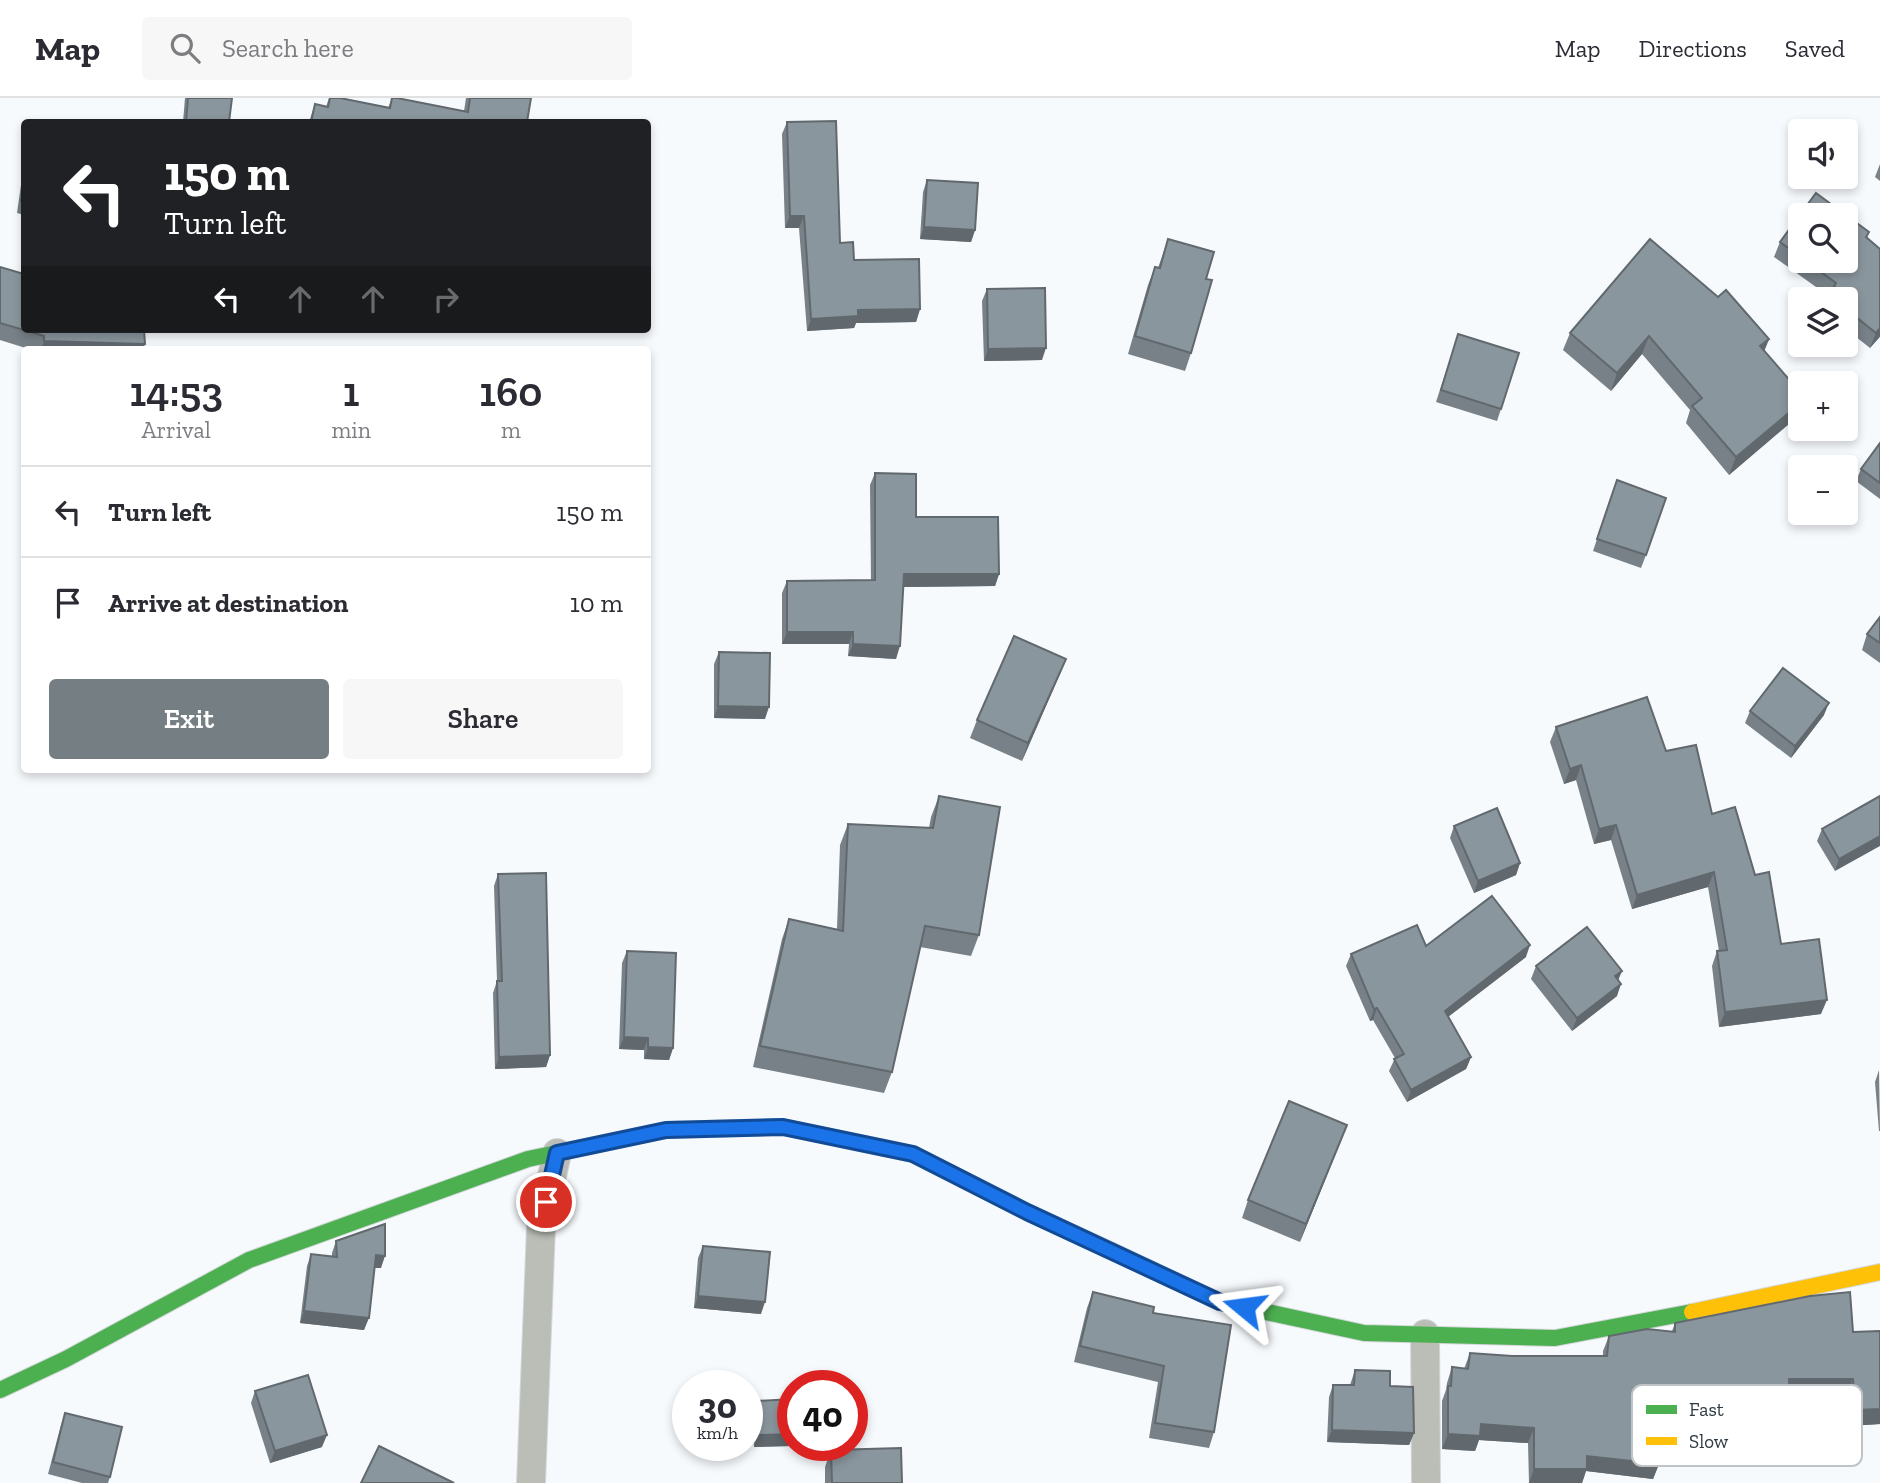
<!DOCTYPE html>
<html lang="en">
<head>
<meta charset="utf-8">
<style>
  body { margin:0; font-family:"Zilla Slab",serif; background:#f7f7f7; color:#2b2b33; height:100vh; display:flex; flex-direction:column; font-size:26px; white-space:nowrap }
  * { box-sizing:border-box; margin:0 }
  p { font-size:23px; color:#7c7c81 }
  .icon { flex:none; width:38px; height:38px; fill:none; stroke:currentColor; stroke-width:2; stroke-linecap:round; stroke-linejoin:round }
  .map { position:relative; flex:1; overflow:hidden }
  .details { position:absolute; left:21px; top:248px; width:630px; height:427px; display:flex; flex-direction:column; background:#fff; border-radius:7px; box-shadow:0 4px 10px #0003 }
  .details>* { flex:none }
  .top-card { position:absolute; left:21px; top:21px; width:630px; height:214px; border-radius:7px; box-shadow:0 4px 10px #0003; background:#202124; color:#fff; overflow:hidden }
  .controls { position:absolute; left:1788px; top:21px; display:grid; gap:14px }
  .controls a { display:grid; place-items:center; width:70px; height:70px; border-radius:7px; background:#fff; box-shadow:0 4px 10px #0003; font-size:35px }
  .speed { position:absolute; left:672px; top:1272px; display:flex; gap:14px; font-size:35px; font-weight:700; text-align:center }
  .speed>* { display:grid; place-content:center; width:91px; height:91px; border-radius:50%; background:#fff; box-shadow:0 4px 10px #0003; line-height:1 }
  .speed small { font-size:18px; font-weight:400 }
  .speed .limit { border:10px solid #d22; background:#fff; color:#111 }
  .pin { position:absolute; display:grid; place-items:center; width:60px; height:60px; color:#fff; margin:-30px; border:4px solid #fff; border-radius:50%; box-shadow:0 2px 7px #0007 }
  .me { position:absolute; width:77px; margin:-38px; rotate:286deg; stroke-linejoin:round; filter:drop-shadow(0 0 5px #0008) }
  .turn { display:flex; align-items:center; gap:24px; height:147px; padding:0 28px; font-size:32px }
  .turn .icon { width:91px; height:91px; stroke-width:2.5 }
  .turn b { display:block; font-size:49px; line-height:60px }
  .lanes { display:flex; align-items:center; height:66px; padding:0 28px; background:#0003; justify-content:center; gap:35px; direction:ltr }
  .lanes .off { opacity:.35 }
  .eta { display:flex; justify-content:space-evenly; align-items:center; height:119px; text-align:center }
  .eta b { font-size:42px; font-weight:600; line-height:49px }
  .button { display:flex; gap:14px; margin-top:auto; padding:14px 28px }
  .button a { flex:1; height:80px; border-radius:7px; background:#747e83; color:#fff; font-size:28px; font-weight:600; line-height:80px; text-align:center }
  .button a+a { background:#f7f7f7; color:#2b2b33 }
  ul { padding:0; list-style:none }
  li { display:flex; align-items:center; gap:21px; height:91px; padding:0 28px; border-top:2px solid #e1e1e2 }
  li div { flex:1 }
  li b { display:block; font-size:26px }
  li em { font-style:normal }
  header { display:flex; align-items:center; gap:42px; box-sizing:border-box; height:98px; padding:0 35px; background:#fff; border-bottom:2px solid #e1e1e2 }
  header strong { font-size:33px }
  nav { display:flex; gap:38px; margin-inline-start:auto; font-size:24px }
  .search { width:490px; height:63px; background:#f7f7f7; display:flex; align-items:center; gap:18px; box-sizing:border-box; padding:0 24px; border-radius:7px; color:#7c7c81; font-size:26px }
  .map>svg:first-child { display:block }
</style>
</head>
<body>
<header>
<strong>Map</strong>
<div class="search"><svg class="icon" aria-label="search" viewBox="0 0 24 24"><circle cx="10" cy="10" r="6"/><path d="M15 15l6 6"/></svg>Search here</div>
<nav><a>Map</a><a>Directions</a><a>Saved</a></nav>
</header>
<div class="map">
<svg width="1880" height="1385" viewBox="0 0 1880 1385">
  <rect width="100%" height="100%" fill="#f7fafd"/>
  <g fill="none" stroke-linecap="round" stroke-linejoin="round">
    <defs>
      <g id="street">
        <polyline points="1425,1236 1426,1385"/>
        <polyline points="531,1385 541,1129 557,1055"/>
      </g>
      <g id="fast">
        <polyline points="1112,1153 1220,1204 1364,1235 1555,1240 1692,1214"/>
        <polyline points="0,1292 66,1261 249,1162 528,1061 666,1032 742,1030"/>
      </g>
      <g id="slow">
        <polyline points="742,1030 783,1029 913,1056 1027,1114 1112,1153"/>
        <polyline points="1692,1214 1880,1174"/>
      </g>
    </defs>
    <use href="#street" stroke="#d4d8db" stroke-width="30"/>
    <use href="#fast" stroke="#d4d8db" stroke-width="18"/>
    <use href="#slow" stroke="#d4d8db" stroke-width="18"/>
    <use href="#street" stroke="#bbbdb7" stroke-width="28"/>
    <use href="#fast" stroke="#4caf50" stroke-width="16"/>
    <use href="#slow" stroke="#ffc107" stroke-width="16"/>
  </g>
  <g fill="#778187" fill-rule="evenodd">
    <polygon points="185,0 232,0 229,24 183,24"/>
    <polygon points="329,0 388,10 392,0 464,13 466,0 531,0 527,24 309,24 315,6 326,9"/>
    <polygon points="787,24 840,145 854,162 920,211 916,224 856,225 854,230 807,233 799,130 785,130 782,36"/>
    <polygon points="24,66 24,117 17,115"/>
    <polygon points="1880,66 1880,83 1875,79"/>
    <polygon points="927,82 975,132 971,144 920,141 923,94"/>
    <path d="M1816 95 1869 134 1867 140 1880 151V239L1870 250 1846 231V201H1829L1830 199 1774 159 1780 144ZM1801 117H1846V163H1801Z"/>
    <polygon points="1168,141 1206,181 1191,255 1185,273 1128,256 1148,187 1155,169 1158,170"/>
    <polygon points="0,169 24,231 143,252 32,252 0,242"/>
    <polygon points="987,191 1042,262 984,263 982,203"/>
    <polygon points="1718,199 1769,241 1764,253 1795,305 1790,325 1729,377 1686,325 1690,312 1642,256 1611,293 1563,252 1570,235"/>
    <polygon points="1458,236 1501,311 1497,323 1436,304"/>
    <polygon points="1880,345 1880,401 1856,383 1861,371"/>
    <polygon points="875,375 916,419 999,476 995,488 903,489 896,561 848,558 849,546 782,546 782,495 787,483 871,482 870,387"/>
    <polygon points="1617,382 1646,457 1641,470 1593,453"/>
    <polygon points="1880,519 1880,565 1862,552 1867,536"/>
    <polygon points="719,554 765,621 714,620 714,566"/>
    <polygon points="1066,561 1059,578 1022,663 970,640 977,622"/>
    <polygon points="1750,613 1824,617 1791,660 1745,625"/>
    <polygon points="1556,629 1666,653 1755,777 1781,846 1821,916 1719,929 1712,868 1717,853 1719,853 1708,789 1632,811 1611,742 1594,746 1576,682 1564,686 1550,644"/>
    <polygon points="939,698 979,837 971,858 920,849 892,974 884,995 753,969 782,841 789,821 837,831 840,747 848,726 929,730 931,719"/>
    <polygon points="1880,698 1835,773 1817,743 1822,731"/>
    <polygon points="1454,728 1520,765 1516,777 1474,795 1450,740"/>
    <polygon points="498,776 550,957 546,969 495,971 493,895 497,883 494,788"/>
    <polygon points="1426,848 1526,859 1448,919 1471,959 1466,971 1407,1004 1389,973 1395,960 1373,922 1370,923 1346,868 1351,856"/>
    <polygon points="627,853 673,950 669,962 644,961 644,952 619,951 622,865"/>
    <polygon points="1536,868 1618,883 1617,898 1572,933 1531,881"/>
    <polygon points="1879,972 1880,1033 1879,1033 1875,984"/>
    <polygon points="1347,1027 1300,1144 1242,1120 1248,1102"/>
    <polygon points="336,1143 381,1170 375,1170 364,1232 300,1225 307,1168 311,1156 332,1159 332,1155"/>
    <polygon points="703,1148 761,1216 694,1210 698,1160"/>
    <polygon points="1093,1194 1153,1215 1214,1334 1209,1350 1149,1340 1158,1284 1074,1264 1087,1210"/>
    <polygon points="1675,1225 1853,1234 1880,1326 1849,1328 1847,1296 1788,1297 1784,1308 1731,1307 1726,1335 1721,1350 1661,1341 1659,1366 1653,1381 1586,1373 1582,1385 1529,1385 1528,1345 1479,1342 1475,1353 1442,1351 1442,1303 1446,1292 1447,1285 1452,1269 1464,1271 1470,1255 1512,1258 1603,1258 1603,1253 1609,1238 1672,1233"/>
    <polygon points="1355,1272 1390,1288 1414,1335 1409,1347 1327,1344 1329,1299 1333,1287 1350,1287"/>
    <polygon points="255,1293 322,1349 270,1365 251,1305"/>
    <polygon points="757,1303 791,1348 754,1349 752,1315"/>
    <polygon points="65,1315 110,1379 108,1385 82,1385 48,1376 61,1327"/>
    <polygon points="831,1352 902,1385 825,1385 825,1369"/>
  </g>
  <g fill="#61696e">
    <polygon points="790,118 804,118 799,130 785,130"/>
    <polygon points="924,129 975,132 971,144 920,141"/>
    <polygon points="920,211 916,224 856,225 854,230 807,233 811,221 858,212"/>
    <polygon points="1880,230 1880,238 1870,250 1876,235"/>
    <polygon points="1649,238 1642,256 1611,293 1617,275"/>
    <polygon points="1769,241 1762,259 1760,248"/>
    <polygon points="44,243 145,246 143,252 41,252"/>
    <polygon points="1046,250 1042,262 984,263 988,251"/>
    <polygon points="1799,293 1792,311 1791,300"/>
    <polygon points="1797,308 1790,325 1729,377 1736,359"/>
    <polygon points="904,476 999,476 995,488 900,489"/>
    <polygon points="787,534 853,534 849,546 782,546"/>
    <polygon points="853,546 900,548 896,561 848,558"/>
    <polygon points="1066,561 1059,578 1022,663 1028,645"/>
    <polygon points="1829,605 1824,617 1791,660 1795,648"/>
    <polygon points="718,608 769,609 765,621 714,620"/>
    <polygon points="1581,667 1576,682 1564,686 1570,671"/>
    <polygon points="1616,727 1611,742 1594,746 1599,731"/>
    <polygon points="1880,738 1880,748 1835,773 1839,761"/>
    <polygon points="1520,765 1516,777 1474,795 1478,783"/>
    <polygon points="1714,774 1708,789 1632,811 1637,797"/>
    <polygon points="1530,847 1526,859 1440,925 1445,913"/>
    <polygon points="1622,873 1617,885 1615,878"/>
    <polygon points="1621,886 1617,898 1572,933 1577,920"/>
    <polygon points="1827,902 1821,916 1719,929 1725,914"/>
    <polygon points="1377,910 1373,922 1370,923 1374,911"/>
    <polygon points="624,939 648,940 644,952 619,951"/>
    <polygon points="648,949 673,950 669,962 644,961"/>
    <polygon points="550,957 546,969 495,971 499,959"/>
    <polygon points="1471,959 1466,971 1407,1004 1411,992"/>
    <polygon points="1347,1027 1340,1045 1300,1144 1306,1126"/>
    <polygon points="376,1157 385,1158 381,1170 372,1170"/>
    <polygon points="698,1198 765,1204 761,1216 694,1210"/>
    <polygon points="304,1213 369,1220 364,1232 300,1225"/>
    <polygon points="1789,1281 1853,1281 1847,1296 1788,1297 1784,1308 1727,1307 1733,1292"/>
    <polygon points="1880,1311 1880,1326 1849,1328 1855,1312"/>
    <polygon points="1481,1326 1534,1330 1528,1345 1479,1342 1475,1353 1442,1351 1448,1336"/>
    <polygon points="1332,1332 1414,1335 1409,1347 1327,1344"/>
    <polygon points="793,1336 793,1343 791,1348 754,1349 758,1337"/>
    <polygon points="327,1337 322,1349 270,1365 275,1353"/>
    <polygon points="1587,1358 1659,1366 1653,1381 1586,1373 1582,1385 1529,1385 1534,1371"/>
  </g>
  <g fill="#8a969d" stroke="#61696e" stroke-width="2">
    <polygon points="188,0 232,0 229,24 186,24"/>
    <polygon points="330,0 340,0 390,10 392,0 397,0 468,14 470,0 531,0 527,24 311,24 315,6 328,9"/>
    <polygon points="836,23 840,145 853,144 854,162 919,161 920,211 858,212 858,218 811,221 804,118 790,118 787,24"/>
    <polygon points="24,81 24,104 21,103"/>
    <polygon points="927,82 978,85 975,132 924,129"/>
    <polygon points="1816,95 1869,134 1866,139 1880,151 1880,230 1876,235 1846,211 1846,204 1849,200 1834,188 1836,185 1806,163 1846,163 1846,117 1801,117 1801,159 1780,144"/>
    <polygon points="1168,141 1214,154 1206,181 1212,182 1191,255 1135,238 1155,169 1160,170"/>
    <polygon points="1650,141 1718,199 1726,192 1769,241 1760,248 1799,293 1791,300 1797,308 1736,359 1692,308 1702,300 1649,238 1617,275 1570,235"/>
    <polygon points="0,169 24,176 24,231 144,231 145,246 44,243 44,238 0,225"/>
    <polygon points="1045,190 1046,250 988,251 987,191"/>
    <polygon points="1458,236 1519,255 1501,311 1441,292"/>
    <polygon points="1880,345 1880,385 1861,371"/>
    <polygon points="875,375 916,376 916,419 998,419 999,476 904,476 900,548 853,546 853,534 787,534 787,483 875,482"/>
    <polygon points="1617,382 1666,400 1646,457 1597,441"/>
    <polygon points="1880,519 1880,545 1867,536"/>
    <polygon points="1014,538 1066,561 1028,645 977,622"/>
    <polygon points="648,541 650,570 648,570"/>
    <polygon points="719,554 770,555 769,609 718,608"/>
    <polygon points="1783,570 1829,605 1795,648 1750,613"/>
    <polygon points="1647,599 1666,653 1696,647 1712,716 1735,709 1755,777 1769,774 1781,846 1819,841 1827,902 1725,914 1717,853 1727,852 1714,774 1637,797 1616,727 1599,731 1581,667 1570,671 1556,629"/>
    <polygon points="939,698 1000,709 979,837 925,828 892,974 760,948 789,821 843,833 848,726 933,730"/>
    <polygon points="1880,698 1880,738 1839,761 1822,731"/>
    <polygon points="1497,710 1520,765 1478,783 1454,728"/>
    <polygon points="546,775 550,957 499,959 497,883 502,883 498,776"/>
    <polygon points="1492,798 1530,847 1445,913 1471,959 1411,992 1394,961 1404,956 1377,910 1374,911 1351,856 1417,827 1426,848"/>
    <polygon points="1587,829 1622,873 1615,878 1621,886 1577,920 1536,868"/>
    <polygon points="627,853 676,855 673,950 648,949 648,940 624,939"/>
    <polygon points="1289,1003 1347,1027 1306,1126 1248,1102"/>
    <polygon points="385,1126 385,1158 376,1157 369,1220 304,1213 311,1156 337,1159 336,1143"/>
    <polygon points="703,1148 770,1154 765,1204 698,1198"/>
    <polygon points="1093,1194 1154,1209 1153,1215 1231,1227 1214,1334 1155,1325 1164,1268 1080,1248"/>
    <polygon points="1850,1194 1853,1234 1880,1233 1880,1311 1855,1312 1853,1281 1789,1281 1789,1293 1733,1292 1726,1335 1663,1325 1659,1366 1587,1358 1587,1371 1534,1371 1534,1330 1481,1326 1480,1338 1448,1336 1448,1288 1451,1288 1452,1269 1468,1271 1470,1255 1512,1258 1607,1258 1609,1238 1647,1231 1675,1234 1675,1225 1810,1198"/>
    <polygon points="1355,1272 1390,1273 1390,1288 1413,1289 1414,1335 1332,1332 1333,1287 1354,1287"/>
    <polygon points="308,1277 327,1337 275,1353 255,1293"/>
    <polygon points="793,1301 793,1336 758,1337 757,1303"/>
    <polygon points="65,1315 122,1329 110,1379 53,1364"/>
    <polygon points="379,1348 454,1385 361,1385"/>
    <polygon points="901,1350 902,1385 832,1385 831,1352"/>
  </g>
  <g fill="none" stroke-linecap="round" stroke-linejoin="round">
    <defs>
      <polyline id="route" points="546,1104 557,1055 666,1032 783,1029 913,1056 1027,1114 1220,1204 1244,1209"/>
    </defs>
    <use href="#route" stroke="#114b97" stroke-width="18"/>
    <use href="#route" stroke="#1a73e8" stroke-width="12"/>
  </g>
  <rect x="1632" y="1287" width="230" height="81" rx="10" fill="#fff" stroke="#c0c4c6" stroke-width="2"/>
  <rect x="1646" y="1307" width="31" height="9" fill="#4caf50"/>
  <rect x="1646" y="1339" width="31" height="8" fill="#ffc107"/>
  <g font-size="19" fill="#2e3b42">
    <text x="1689" y="1318">Fast</text>
    <text x="1689" y="1350">Slow</text>
  </g>
</svg>
<div class="controls">
<a><svg class="icon" aria-label="sound" viewBox="0 0 24 24"><path d="M4 9h4l5-4v14l-5-4H4zM17 9q2 3 0 6"/></svg></a>
<a><svg class="icon" aria-label="search" viewBox="0 0 24 24"><circle cx="10" cy="10" r="6"/><path d="M15 15l6 6"/></svg></a>
<a><svg class="icon" aria-label="layers" viewBox="0 0 24 24"><path d="M12 4l9 5-9 5-9-5zM3 14l9 5 9-5"/></svg></a>
<a>+</a>
<a>−</a>
</div>
<div class="speed"><div>30<small>km/h</small></div><div class="limit">40</div></div>
<div class="pin" style="left:546px;top:1104px;background:#d93025"><svg class="icon" aria-label="arrive" viewBox="0 0 24 24"><path d="M6 21V4h12l-3 4 3 4H6"/></svg></div>
<svg class="me" style="left:1244px;top:1209px" viewBox="-20 -20 40 40"><path d="M0-17L14 15 0 8-14 15z" fill="#1a73e8" stroke="#fff" stroke-width="4"/></svg>
<div class="top-card">
<div class="turn"><svg class="icon" aria-label="left" viewBox="0 0 24 24"><path d="M17 20v-9H6M10 6l-5 5 5 5"/></svg><div><b>150 m</b>Turn left</div></div>
<div class="lanes"><svg class="icon" aria-label="left" viewBox="0 0 24 24"><path d="M17 20v-9H6M10 6l-5 5 5 5"/></svg><svg class="icon off" aria-label="ahead" viewBox="0 0 24 24"><path d="M12 20V5M6 11l6-6 6 6"/></svg><svg class="icon off" aria-label="ahead" viewBox="0 0 24 24"><path d="M12 20V5M6 11l6-6 6 6"/></svg><svg class="icon off" aria-label="right" viewBox="0 0 24 24"><path d="M7 20v-9h11M14 6l5 5-5 5"/></svg></div>
</div>
<section class="details">
<div class="eta">
<div><b>14:53</b><p>Arrival</p></div>
<div><b>1</b><p>min</p></div>
<div><b>160</b><p>m</p></div>
</div>
<ul>
<li><svg class="icon" aria-label="left" viewBox="0 0 24 24"><path d="M17 20v-9H6M10 6l-5 5 5 5"/></svg><div><b>Turn left</b></div><em>150 m</em></li>
<li><svg class="icon" aria-label="arrive" viewBox="0 0 24 24"><path d="M6 21V4h12l-3 4 3 4H6"/></svg><div><b>Arrive at destination</b></div><em>10 m</em></li>
</ul>
<div class="button"><a>Exit</a><a>Share</a></div>
</section>
</div>
</body>
</html>
